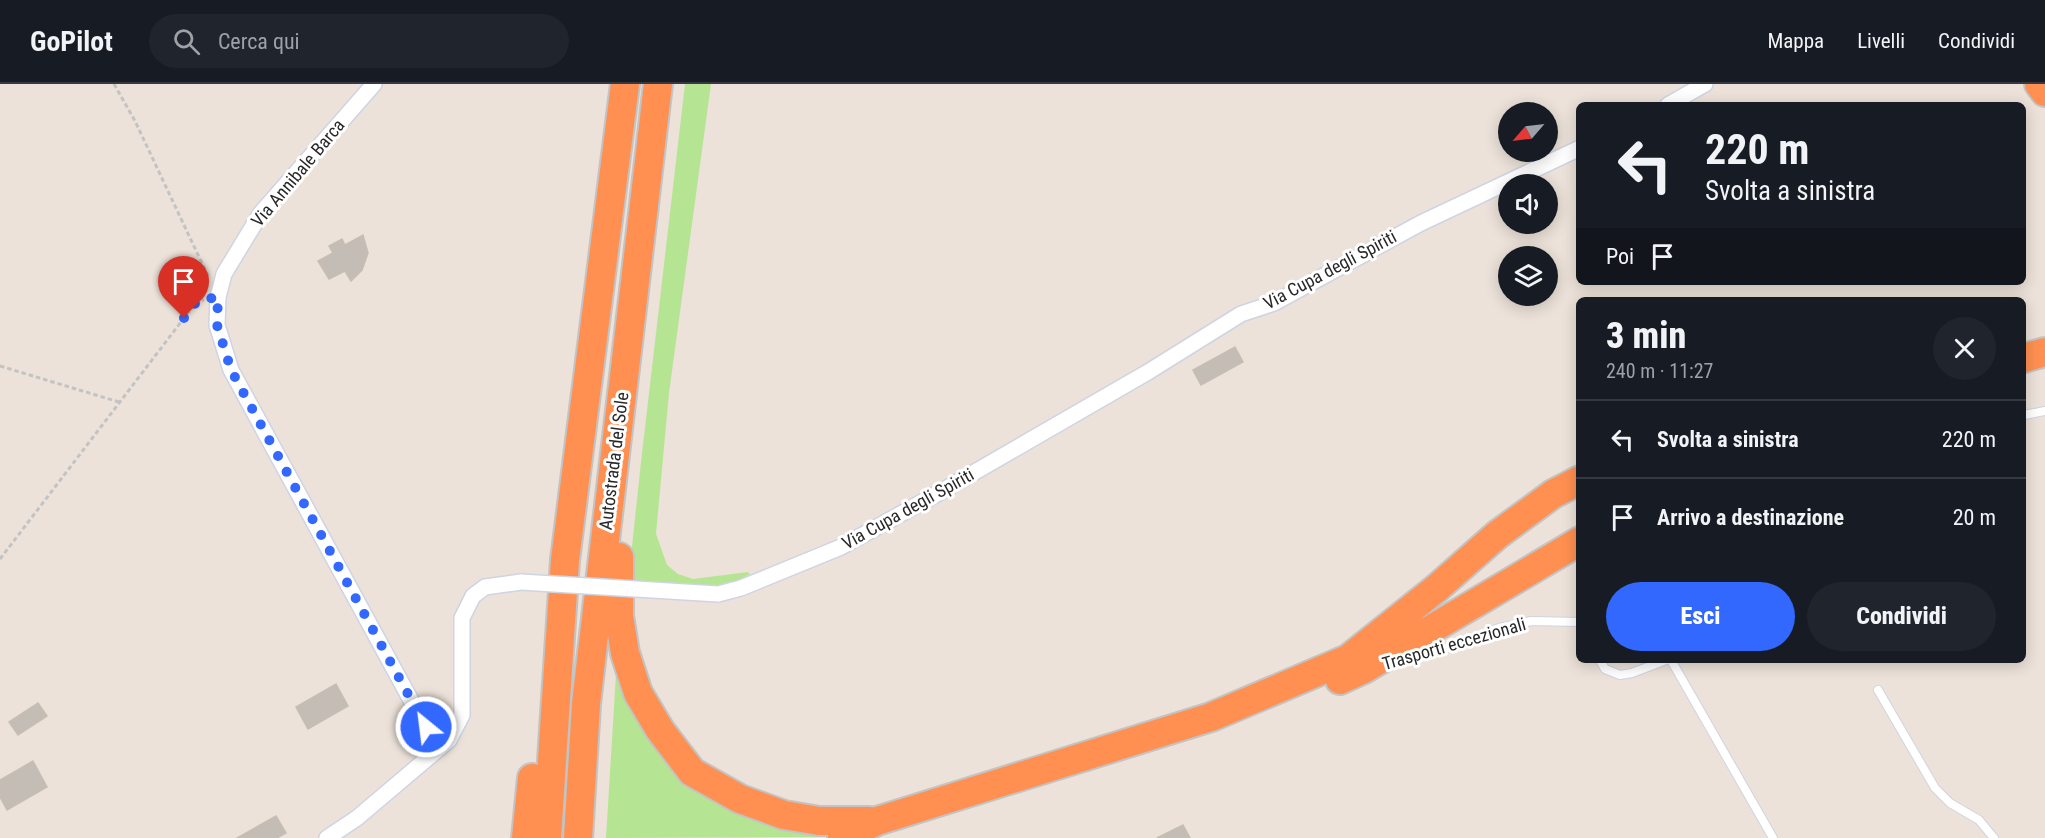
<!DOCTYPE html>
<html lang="it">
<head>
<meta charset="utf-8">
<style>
  body { margin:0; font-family:"Roboto Condensed",sans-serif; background:#20242c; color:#f1f3f6; height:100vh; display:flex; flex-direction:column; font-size:22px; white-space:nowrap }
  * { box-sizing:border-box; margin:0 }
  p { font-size:20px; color:#9ea1a6 }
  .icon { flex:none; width:33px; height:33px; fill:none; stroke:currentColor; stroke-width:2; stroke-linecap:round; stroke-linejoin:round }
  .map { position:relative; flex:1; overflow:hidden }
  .panel { position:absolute; left:1576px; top:213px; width:450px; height:366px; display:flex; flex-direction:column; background:#171b24; border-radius:9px; box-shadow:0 3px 15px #0003 }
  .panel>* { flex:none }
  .top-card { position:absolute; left:1576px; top:18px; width:450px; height:183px; border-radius:9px; box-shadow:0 3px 15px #0003; background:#171b24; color:#f1f3f6; overflow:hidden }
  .needle { width:39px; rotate:242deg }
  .tools { position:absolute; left:1498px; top:18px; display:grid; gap:12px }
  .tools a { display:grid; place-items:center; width:60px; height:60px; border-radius:50%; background:#171b24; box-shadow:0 3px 15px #0003; font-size:30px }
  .pin { position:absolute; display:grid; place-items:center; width:51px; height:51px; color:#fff; margin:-62px -26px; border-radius:50% 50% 50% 0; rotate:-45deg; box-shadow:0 0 6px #0007 }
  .pin .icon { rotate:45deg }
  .me { position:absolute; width:66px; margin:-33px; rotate:331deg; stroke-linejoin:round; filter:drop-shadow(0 0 4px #0008) }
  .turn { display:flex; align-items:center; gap:21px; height:126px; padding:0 30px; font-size:27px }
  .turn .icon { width:78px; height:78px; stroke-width:2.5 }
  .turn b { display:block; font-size:42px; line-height:51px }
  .then { display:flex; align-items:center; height:57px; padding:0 30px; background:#0003; gap:12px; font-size:22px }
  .round { display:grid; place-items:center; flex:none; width:63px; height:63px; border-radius:32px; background:#20242c }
  .headline { display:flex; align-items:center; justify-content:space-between; height:102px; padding:0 30px }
  h1 { font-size:36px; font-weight:800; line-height:45px }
  .button { display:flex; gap:12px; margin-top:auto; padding:12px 30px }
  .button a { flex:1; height:69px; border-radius:36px; background:#3368ff; color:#fff; font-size:24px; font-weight:800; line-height:69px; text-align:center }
  .button a+a { background:#20242c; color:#f1f3f6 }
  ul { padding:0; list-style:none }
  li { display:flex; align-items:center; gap:18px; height:78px; padding:0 30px; border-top:2px solid #363941 }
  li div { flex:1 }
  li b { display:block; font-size:22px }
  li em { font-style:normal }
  header { display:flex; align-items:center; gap:36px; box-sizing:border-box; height:84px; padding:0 30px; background:#171b24; border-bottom:2px solid #363941 }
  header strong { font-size:28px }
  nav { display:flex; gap:33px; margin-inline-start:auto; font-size:21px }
  .search { width:420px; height:54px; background:#20242c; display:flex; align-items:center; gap:15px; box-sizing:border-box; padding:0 21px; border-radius:33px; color:#9ea1a6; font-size:22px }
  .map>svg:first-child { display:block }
</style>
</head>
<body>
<header>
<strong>GoPilot</strong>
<div class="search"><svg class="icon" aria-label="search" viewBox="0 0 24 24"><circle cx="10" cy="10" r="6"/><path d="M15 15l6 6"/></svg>Cerca qui</div>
<nav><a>Mappa</a><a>Livelli</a><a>Condividi</a></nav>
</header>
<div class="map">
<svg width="2045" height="754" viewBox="0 0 2045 754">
  <rect width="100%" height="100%" fill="#ece2d9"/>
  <g fill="#b5e593">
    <path d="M685 0H711L669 309 656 450 667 481 678 490 693 495 748 488 750 490C714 512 671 502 631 499V472L641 378Z"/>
    <polygon points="619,588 633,628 657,667 701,708 826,749 825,753 606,754 616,590"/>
  </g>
  <g fill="#c3bdb5" stroke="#c7beb3" stroke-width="1.5">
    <polygon points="363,151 368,169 362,186 351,197 345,187 329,195 318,177 333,169 329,162 342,155 345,161"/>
    <polygon points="1235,263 1243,278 1201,301 1193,286"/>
    <polygon points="336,600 348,622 308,645 296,623"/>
    <polygon points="38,619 47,632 18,651 9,638"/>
    <polygon points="33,677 47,703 7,726 0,713 0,696"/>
    <polygon points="276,732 286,749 277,754 237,754"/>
    <polygon points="1183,741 1190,754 1157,754"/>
  </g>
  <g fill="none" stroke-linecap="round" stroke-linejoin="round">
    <defs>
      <g id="lane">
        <polyline points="2024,331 2045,327"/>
        <polyline points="1403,575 1447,564 1499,544 1531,537 1580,538"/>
        <polyline points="1600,576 1605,585 1620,591 1632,589 1666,576"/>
        <polyline points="1671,576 1773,754"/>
        <polyline points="1878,606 1935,704 1950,719 1979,736 1994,754"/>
      </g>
      <g id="street">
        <polyline points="374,0 261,129 224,190 218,213 217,241 231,286 437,664"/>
        <polyline points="1668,21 1705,0"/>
        <polyline points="718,510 741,504 841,463 935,411 1148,288 1241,230 1274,219 1421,139 1580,64"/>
        <polyline points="327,754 357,734 449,656 462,631 462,534 473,512 485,503 521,498"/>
      </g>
      <g id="highway">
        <polyline points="2039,0 2045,8"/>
        <polyline points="2024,274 2045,268"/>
        <polyline points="619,473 619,532 625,569 638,609 660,646 692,688 740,715 784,731 819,737 869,737"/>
        <polyline points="1340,596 1364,585 1580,457"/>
        <polyline points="526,754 532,694"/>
        <polyline points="547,754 565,476 625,0"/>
        <polyline points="578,754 586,620 658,0"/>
        <polyline points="842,754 877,737 1211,633 1348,575 1437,504 1497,451 1553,410 1580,396"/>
      </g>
    </defs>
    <use href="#lane" stroke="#cfd4e2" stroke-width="10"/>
    <use href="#street" stroke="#cfd4e2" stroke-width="18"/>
    <use href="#highway" stroke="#c3c3c3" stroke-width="32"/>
    <g stroke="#c3c3c3" stroke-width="3" stroke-dasharray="4.5 3" stroke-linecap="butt">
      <polyline points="114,0 135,37 208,192"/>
      <polyline points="0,282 119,318"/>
      <polyline points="0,475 197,217 204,216"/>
    </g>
    <use href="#lane" stroke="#fff" stroke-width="8"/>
    <use href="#street" stroke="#fff" stroke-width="15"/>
    <use href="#highway" stroke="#ff9051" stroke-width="28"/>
    <defs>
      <polyline id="street-bridge" points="521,498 718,510"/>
    </defs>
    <use href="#street-bridge" stroke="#cfd4e2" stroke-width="18" stroke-linecap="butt"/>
    <use href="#street-bridge" stroke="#fff" stroke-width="15"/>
  </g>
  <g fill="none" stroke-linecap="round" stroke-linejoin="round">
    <polyline stroke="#3368ff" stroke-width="10" stroke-dasharray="0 18" points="184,234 197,217 218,213 217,241 231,286 426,643"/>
  </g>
  <g text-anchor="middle" stroke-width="6" stroke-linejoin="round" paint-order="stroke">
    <g font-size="18" fill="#282828" stroke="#fff">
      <text transform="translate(298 89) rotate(-50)" y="6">Via Annibale Barca</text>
      <text transform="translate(1330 186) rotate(-28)" y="6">Via Cupa degli Spiriti</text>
      <text transform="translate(614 377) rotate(-83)" y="6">Autostrada del Sole</text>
      <text transform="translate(908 425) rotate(-29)" y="6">Via Cupa degli Spiriti</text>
      <text transform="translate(1454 560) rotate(-16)" y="6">Trasporti eccezionali</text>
    </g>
  </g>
</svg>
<div class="tools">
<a><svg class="needle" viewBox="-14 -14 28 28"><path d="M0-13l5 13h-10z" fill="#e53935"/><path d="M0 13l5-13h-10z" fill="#9ea1a6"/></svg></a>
<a><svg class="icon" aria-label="sound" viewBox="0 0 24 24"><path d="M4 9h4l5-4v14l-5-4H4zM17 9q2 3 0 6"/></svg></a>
<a><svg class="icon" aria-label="layers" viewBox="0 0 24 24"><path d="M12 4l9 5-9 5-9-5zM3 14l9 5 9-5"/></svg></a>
</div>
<div class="pin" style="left:184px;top:234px;background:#d93025"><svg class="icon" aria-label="arrive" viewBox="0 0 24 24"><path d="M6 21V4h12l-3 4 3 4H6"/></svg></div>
<svg class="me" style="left:426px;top:643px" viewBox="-20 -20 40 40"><circle r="17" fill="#3368ff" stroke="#fff" stroke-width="3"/><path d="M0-11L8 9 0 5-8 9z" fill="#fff"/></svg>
<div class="top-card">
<div class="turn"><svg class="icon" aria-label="left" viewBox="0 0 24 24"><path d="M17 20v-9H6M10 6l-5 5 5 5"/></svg><div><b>220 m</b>Svolta a sinistra</div></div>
<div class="then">Poi<svg class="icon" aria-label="arrive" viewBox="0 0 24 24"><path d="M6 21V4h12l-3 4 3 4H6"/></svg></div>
</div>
<section class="panel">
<div class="headline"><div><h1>3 min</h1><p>240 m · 11:27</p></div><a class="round"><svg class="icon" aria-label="close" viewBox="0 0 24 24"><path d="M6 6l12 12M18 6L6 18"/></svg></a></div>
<ul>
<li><svg class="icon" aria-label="left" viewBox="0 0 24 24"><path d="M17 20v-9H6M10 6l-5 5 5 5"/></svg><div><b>Svolta a sinistra</b></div><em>220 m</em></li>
<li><svg class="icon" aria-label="arrive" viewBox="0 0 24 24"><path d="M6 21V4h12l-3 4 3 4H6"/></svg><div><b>Arrivo a destinazione</b></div><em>20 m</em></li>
</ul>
<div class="button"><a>Esci</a><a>Condividi</a></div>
</section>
</div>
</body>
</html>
